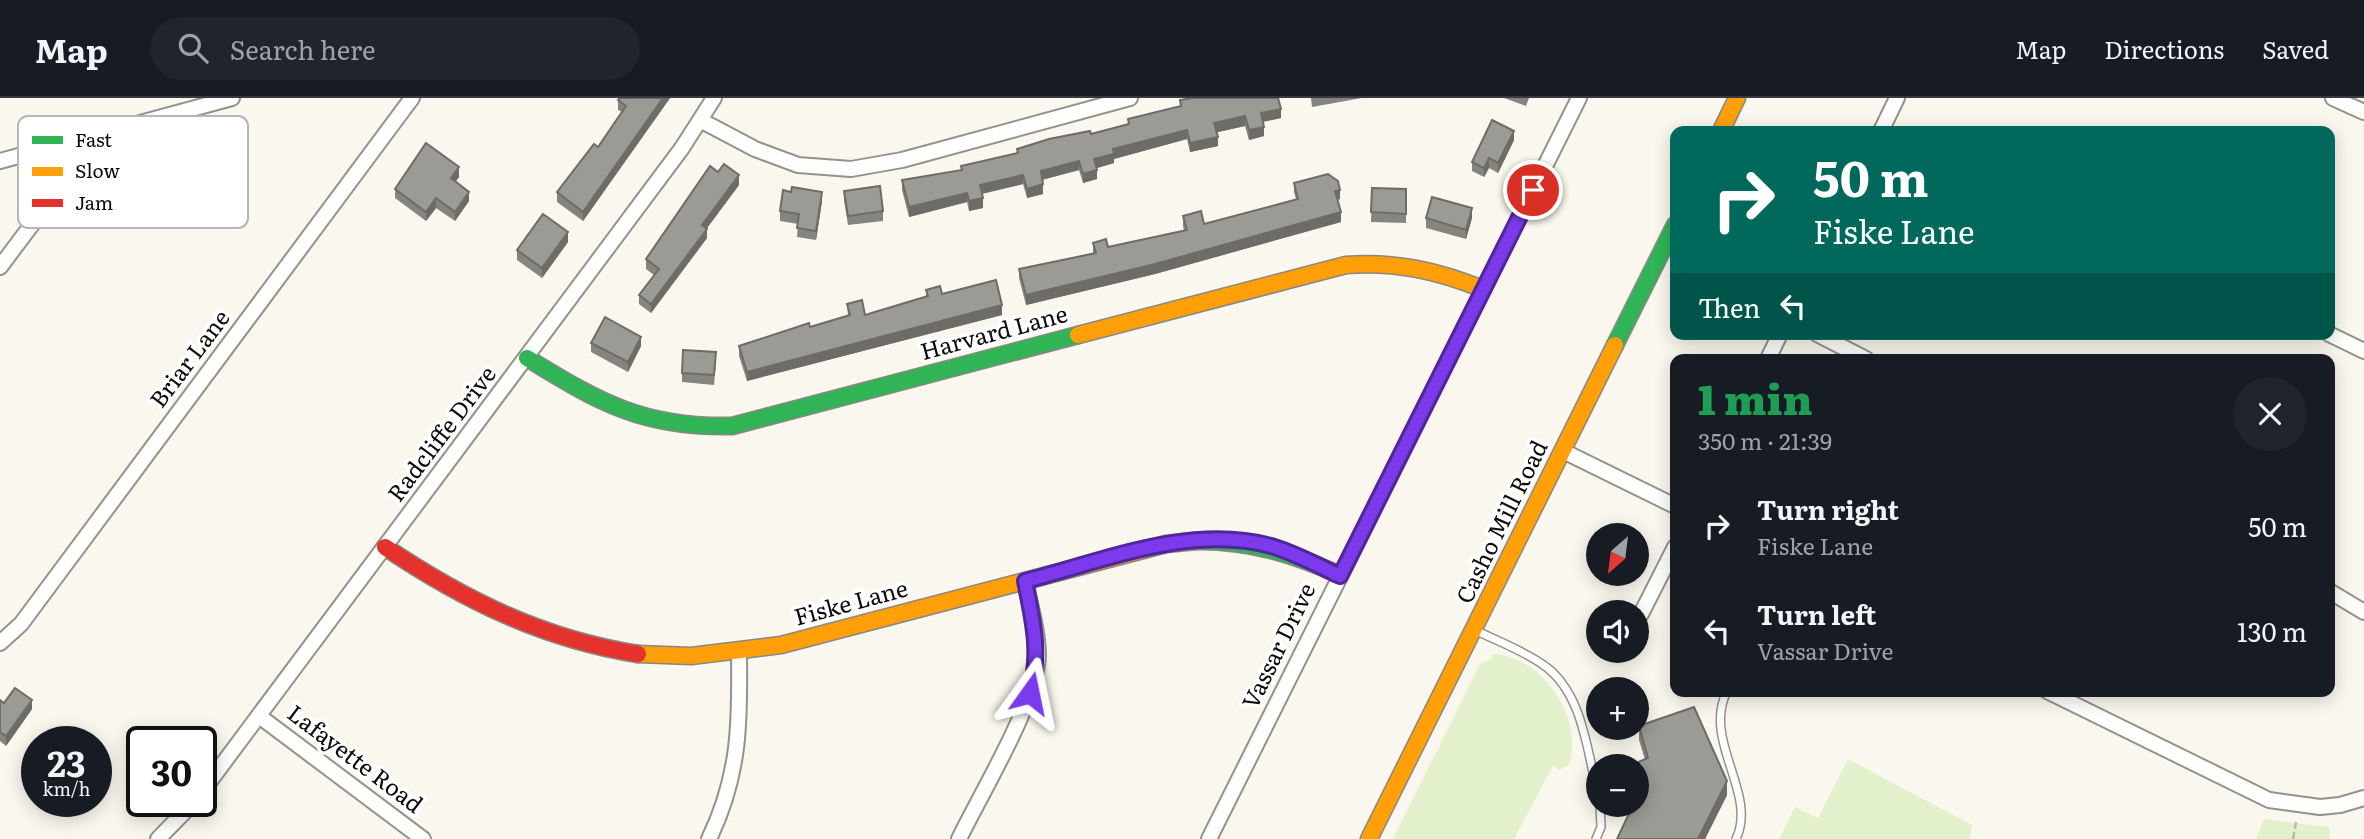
<!DOCTYPE html>
<html lang="en">
<head>
<meta charset="utf-8">
<style>
  body { margin:0; font-family:Literata,serif; background:#20242c; color:#f1f3f6; height:100vh; display:flex; flex-direction:column; font-size:26px; white-space:nowrap }
  * { box-sizing:border-box; margin:0 }
  p { font-size:23px; color:#9ea1a6 }
  .icon { flex:none; width:38px; height:38px; fill:none; stroke:currentColor; stroke-width:2; stroke-linecap:round; stroke-linejoin:round }
  .map { position:relative; flex:1; overflow:hidden }
  .side { position:absolute; left:1670px; top:256px; width:665px; height:343px; display:flex; flex-direction:column; background:#171b24; border-radius:14px; box-shadow:0 4px 18px #0003 }
  .side>* { flex:none }
  .top-card { position:absolute; left:1670px; top:28px; width:665px; height:214px; border-radius:14px; box-shadow:0 4px 18px #0003; background:#00695c; color:#fff; overflow:hidden }
  .needle { width:46px; rotate:208deg }
  .tools { position:absolute; left:1586px; top:425px; display:grid; gap:14px }
  .tools a { display:grid; place-items:center; width:63px; height:63px; border-radius:50%; background:#171b24; box-shadow:0 4px 18px #0003; font-size:35px }
  .speed { position:absolute; left:21px; top:628px; display:flex; gap:14px; font-size:35px; font-weight:700; text-align:center }
  .speed>* { display:grid; place-content:center; width:91px; height:91px; border-radius:50%; background:#171b24; box-shadow:0 4px 18px #0003; line-height:1 }
  .speed small { font-size:18px; font-weight:400 }
  .speed .limit { border:4px solid #111; border-radius:10px; background:#fff; color:#111 }
  .pin { position:absolute; display:grid; place-items:center; width:60px; height:60px; color:#fff; margin:-30px; border:4px solid #fff; border-radius:50%; box-shadow:0 2px 7px #0007 }
  .me { position:absolute; width:77px; margin:-38px; rotate:12deg; stroke-linejoin:round; filter:drop-shadow(0 0 5px #0008) }
  .turn { display:flex; align-items:center; gap:24px; height:147px; padding:0 28px; font-size:32px }
  .turn .icon { width:91px; height:91px; stroke-width:2.5 }
  .turn b { display:block; font-size:49px; line-height:60px }
  .then { display:flex; align-items:center; height:66px; padding:0 28px; background:#0003; gap:14px; font-size:26px }
  .round { display:grid; place-items:center; flex:none; width:74px; height:74px; border-radius:37px; background:#20242c }
  .overview { display:flex; align-items:center; justify-content:space-between; height:119px; padding:0 28px }
  h1 { font-size:42px; font-weight:800; line-height:52px; color:#1e9e55 }
  ul { padding:0; list-style:none }
  li { display:flex; align-items:center; gap:21px; height:105px; padding:0 28px }
  li div { flex:1 }
  li b { display:block; font-size:26px }
  li em { font-style:normal }
  header { display:flex; align-items:center; gap:42px; box-sizing:border-box; height:98px; padding:0 35px; background:#171b24; border-bottom:2px solid #363941 }
  header strong { font-size:33px }
  nav { display:flex; gap:38px; margin-inline-start:auto; font-size:24px }
  .search { width:490px; height:63px; background:#20242c; display:flex; align-items:center; gap:18px; box-sizing:border-box; padding:0 24px; border-radius:38px; color:#9ea1a6; font-size:26px }
  .map>svg:first-child { display:block }
</style>
</head>
<body>
<header>
<strong>Map</strong>
<div class="search"><svg class="icon" aria-label="search" viewBox="0 0 24 24"><circle cx="10" cy="10" r="6"/><path d="M15 15l6 6"/></svg>Search here</div>
<nav><a>Map</a><a>Directions</a><a>Saved</a></nav>
</header>
<div class="map">
<svg width="2364" height="741" viewBox="0 0 2364 741">
  <rect width="100%" height="100%" fill="#faf8ee"/>
  <g fill="#e2f1cc">
    <path d="M1492 556C1541 557 1585 620 1569 666L1560 672 1553 668 1514 741H1393L1480 566 1492 560Z"/>
    <polygon points="1848,661 1972,727 1970,741 1779,741 1795,709 1818,720"/>
    <polygon points="2264,721 2329,729 2330,741 2256,741"/>
  </g>
  <g fill="none" stroke-linecap="round" stroke-linejoin="round">
    <defs>
      <g id="lane">
        <path d="M1475 532C1497 543 1522 552 1542 566 1583 593 1587 653 1598 697"/>
        <path d="M1727 593C1702 643 1758 695 1736 741"/>
        <polyline points="1596,741 1601,729 1600,707"/>
      </g>
      <g id="street">
        <polyline points="2333,0 2364,14"/>
        <polyline points="702,23 755,51 798,67 851,71 902,62 1130,0"/>
        <polyline points="1881,33 1897,0"/>
        <polyline points="0,63 232,0"/>
        <polyline points="0,169 100,36"/>
        <polyline points="1817,236 1866,261"/>
        <polyline points="2329,236 2364,253"/>
        <polyline points="1768,261 1780,236"/>
        <polyline points="1563,353 1675,408"/>
        <polyline points="2329,493 2364,514"/>
        <polyline points="1641,516 1675,449"/>
        <polyline points="0,545 21,526 412,0"/>
        <polyline points="2047,593 2269,702 2320,709 2340,707 2364,700"/>
        <polyline points="259,618 423,741"/>
        <polyline points="201,695 682,50 714,0"/>
        <polyline points="158,741 194,704"/>
        <path d="M709 741C740 677 740 624 739 555"/>
        <path d="M959 741C981 695 1036 606 1038 558 1038 533 1030 507 1025 483"/>
        <polyline points="1209,741 1579,0"/>
      </g>
      <g id="fast">
        <polyline points="1615,247 1675,127"/>
        <path d="M527 260C600 305 644 330 732 328L1078 237"/>
        <path d="M1196 443C1248 442 1293 456 1340 477"/>
      </g>
      <g id="slow">
        <polyline points="1721,33 1737,0"/>
        <path d="M1078 237 1346 167C1395 163 1438 173 1483 191"/>
        <polyline points="638,556 691,558 781,547 1166,446 1196,443"/>
        <polyline points="1369,741 1615,247"/>
      </g>
      <path id="jam" d="M385 449C464 502 543 541 638 556"/>
    </defs>
    <use href="#lane" stroke="#93928d" stroke-width="10"/>
    <use href="#street" stroke="#93928d" stroke-width="18"/>
    <use href="#fast" stroke="#898884" stroke-width="19"/>
    <use href="#slow" stroke="#898884" stroke-width="19"/>
    <use href="#jam" stroke="#898884" stroke-width="19"/>
    <polyline stroke="#b7b7b5" stroke-width="2.5" stroke-dasharray="7 3.5" stroke-linecap="butt" points="2293,741 2296,724"/>
    <use href="#lane" stroke="#fefefc" stroke-width="7"/>
    <use href="#street" stroke="#fefefc" stroke-width="14"/>
    <use href="#fast" stroke="#30b455" stroke-width="16"/>
    <use href="#slow" stroke="#ff9f0a" stroke-width="16"/>
    <use href="#jam" stroke="#e5322d" stroke-width="16"/>
  </g>
  <g fill="#86847f">
    <polygon points="670,0 583,123 557,104 557,94 598,49 622,14 618,12 618,2"/>
    <polygon points="1311,0 1362,0 1312,9"/>
    <polygon points="1504,0 1529,0 1526,8"/>
    <polygon points="1180,2 1281,20 1263,24 1264,38 1249,42 1245,28 1217,34 1218,48 1190,54 1187,41 1114,61 1114,65 1096,70 1097,81 1083,85 1079,72 1042,82 1043,96 1027,100 1023,86 982,96 983,110 969,113 967,104 909,119 902,92 902,82 961,73 961,68 1017,55 1017,51 1091,36 1128,26 1128,21 1180,8"/>
    <polygon points="1514,42 1498,75 1489,70 1484,79 1472,73 1472,64"/>
    <polygon points="459,79 455,84 469,103 455,123 436,110 426,123 395,100 395,91"/>
    <polygon points="1294,85 1340,101 1337,102 1341,124 1155,176 1026,207 1019,180 1019,171 1093,155 1093,145 1108,149 1184,133 1183,128 1183,118 1204,126 1296,101 1294,94"/>
    <polygon points="739,87 706,131 707,140 651,215 639,206 639,197 654,177 646,171 646,161"/>
    <polygon points="1372,90 1406,91 1406,125 1371,124"/>
    <polygon points="844,93 883,113 883,123 848,127 844,102"/>
    <polygon points="822,103 816,142 797,139 798,126 780,123 780,113"/>
    <polygon points="1426,120 1472,120 1466,141 1426,130"/>
    <polygon points="568,144 542,180 517,162 517,152"/>
    <polygon points="926,192 942,196 1002,217 747,283 739,258 739,248 848,218 847,206 865,217 926,198"/>
    <polygon points="591,245 641,248 628,274 591,254"/>
    <polygon points="716,263 714,287 682,284 682,275"/>
    <polygon points="0,602 4,605 32,611 6,648 0,643"/>
    <polygon points="1639,628 1727,697 1705,741 1617,741 1631,714 1628,707 1636,707 1645,662 1639,642"/>
  </g>
  <g fill="#6d6c68">
    <polygon points="663,0 670,0 583,123 583,114"/>
    <polygon points="1281,11 1281,20 1261,24 1261,15"/>
    <polygon points="1245,18 1245,28 1214,35 1214,25"/>
    <polygon points="1264,29 1264,38 1249,42 1249,32"/>
    <polygon points="1187,32 1187,41 1114,61 1114,65 1094,71 1094,61 1113,51"/>
    <polygon points="1514,33 1514,42 1498,75 1498,65"/>
    <polygon points="1218,39 1218,48 1190,54 1190,45"/>
    <polygon points="1489,60 1489,70 1484,79 1484,70"/>
    <polygon points="1079,63 1079,72 1041,82 1041,73"/>
    <polygon points="459,69 459,79 451,90 451,80"/>
    <polygon points="1097,72 1097,81 1083,85 1083,76"/>
    <polygon points="739,77 739,87 702,137 702,127"/>
    <polygon points="1023,77 1023,86 980,96 980,87"/>
    <polygon points="1043,86 1043,96 1027,100 1027,91"/>
    <polygon points="1340,92 1340,101 1335,103 1335,93"/>
    <polygon points="469,94 469,103 455,123 455,114"/>
    <polygon points="822,94 822,103 816,142 816,133"/>
    <polygon points="967,95 967,104 909,119 909,109"/>
    <polygon points="436,100 436,110 426,123 426,114"/>
    <polygon points="983,100 983,110 969,113 969,103"/>
    <polygon points="1472,110 1472,120 1466,141 1466,132"/>
    <polygon points="1341,114 1341,124 1155,176 1026,207 1026,197"/>
    <polygon points="707,131 707,140 651,215 651,206"/>
    <polygon points="568,134 568,144 542,180 542,170"/>
    <polygon points="1002,207 1002,217 747,283 747,274"/>
    <polygon points="641,239 641,248 628,274 628,264"/>
    <polygon points="32,602 32,611 6,648 6,638"/>
    <polygon points="1727,683 1727,697 1705,741 1698,741"/>
  </g>
  <g fill="#9c9a94" stroke="#6d6c68" stroke-width="2">
    <polygon points="620,0 663,0 583,114 557,94 594,46 598,49 626,8 618,2"/>
    <polygon points="1192,0 1278,0 1281,11 1261,15 1264,29 1249,32 1245,18 1214,25 1218,39 1190,45 1187,32 1113,51 1114,56 1094,61 1097,72 1083,76 1079,63 1041,73 1043,86 1027,91 1023,77 980,87 983,100 969,103 967,95 909,109 902,82 962,72 961,68 1018,55 1017,51 1049,41 1090,33 1091,36 1129,26 1128,21 1181,8 1180,2"/>
    <polygon points="1492,22 1514,33 1498,65 1489,60 1484,70 1472,64"/>
    <polygon points="426,45 459,69 451,80 469,94 455,114 436,100 426,114 395,91"/>
    <polygon points="724,66 739,77 702,127 707,131 651,206 639,197 659,171 646,161 710,68 718,74"/>
    <polygon points="1328,76 1338,83 1340,92 1335,93 1341,114 1155,166 1026,197 1019,171 1096,155 1093,145 1106,141 1108,149 1187,132 1183,118 1201,113 1204,126 1298,101 1294,85"/>
    <polygon points="880,88 883,113 848,118 844,93"/>
    <polygon points="792,89 822,94 816,133 797,130 799,116 780,113 783,92 791,94"/>
    <polygon points="1372,90 1406,91 1406,116 1371,114"/>
    <polygon points="1432,99 1472,110 1466,132 1426,120"/>
    <polygon points="543,116 568,134 542,170 517,152"/>
    <polygon points="996,182 1002,207 747,274 739,248 809,225 810,229 850,217 847,206 862,202 865,217 928,198 926,192 940,188 942,196"/>
    <polygon points="605,219 641,239 628,264 591,245"/>
    <polygon points="683,252 716,254 714,277 682,275"/>
    <polygon points="15,590 32,602 6,638 0,634 0,602 4,605"/>
    <polygon points="1694,609 1727,683 1698,741 1617,741 1633,707 1636,707 1636,668 1629,668 1648,660 1639,628"/>
  </g>
  <g fill="none" stroke-linecap="round" stroke-linejoin="round">
    <defs>
      <path id="route" d="M1030 595C1041 555 1033 523 1025 483 1103 463 1190 426 1271 448 1295 455 1317 467 1340 478L1533 92"/>
    </defs>
    <use href="#route" stroke="#51269a" stroke-width="18"/>
    <use href="#route" stroke="#7c3aed" stroke-width="12"/>
  </g>
  <g text-anchor="middle" stroke-width="7" stroke-linejoin="round" paint-order="stroke">
    <g font-size="23" fill="#0b0b0b" stroke="#fff">
      <text transform="translate(994 235) rotate(-15)" y="8">Harvard Lane</text>
      <text transform="translate(190 261) rotate(-53)" y="8">Briar Lane</text>
      <text transform="translate(442 336) rotate(-53)" y="8">Radcliffe Drive</text>
      <text transform="translate(1502 424) rotate(-64)" y="8">Casho Mill Road</text>
      <text transform="translate(851 505) rotate(-15)" y="8">Fiske Lane</text>
      <text transform="translate(1279 548) rotate(-64)" y="8">Vassar Drive</text>
      <text transform="translate(355 661) rotate(37)" y="8">Lafayette Road</text>
    </g>
  </g>
  <rect x="18" y="18" width="230" height="112" rx="10" fill="#fff" stroke="#b6b6b6" stroke-width="2"/>
  <rect x="32" y="38" width="31" height="8" fill="#30b455"/>
  <rect x="32" y="69" width="31" height="9" fill="#ff9f0a"/>
  <rect x="32" y="101" width="31" height="8" fill="#e5322d"/>
  <g font-size="19" fill="#0b0b0b">
    <text x="75" y="49">Fast</text>
    <text x="75" y="80">Slow</text>
    <text x="75" y="112">Jam</text>
  </g>
</svg>
<div class="tools">
<a><svg class="needle" viewBox="-14 -14 28 28"><path d="M0-13l5 13h-10z" fill="#e53935"/><path d="M0 13l5-13h-10z" fill="#9ea1a6"/></svg></a>
<a><svg class="icon" aria-label="sound" viewBox="0 0 24 24"><path d="M4 9h4l5-4v14l-5-4H4zM17 9q2 3 0 6"/></svg></a>
<a>+</a>
<a>−</a>
</div>
<div class="speed"><div>23<small>km/h</small></div><div class="limit">30</div></div>
<div class="pin" style="left:1533px;top:92px;background:#d93025"><svg class="icon" aria-label="arrive" viewBox="0 0 24 24"><path d="M6 21V4h12l-3 4 3 4H6"/></svg></div>
<svg class="me" style="left:1030px;top:595px" viewBox="-20 -20 40 40"><path d="M0-17L14 15 0 8-14 15z" fill="#7c3aed" stroke="#fff" stroke-width="4"/></svg>
<div class="top-card">
<div class="turn"><svg class="icon" aria-label="right" viewBox="0 0 24 24"><path d="M7 20v-9h11M14 6l5 5-5 5"/></svg><div><b>50 m</b>Fiske Lane</div></div>
<div class="then">Then<svg class="icon" aria-label="left" viewBox="0 0 24 24"><path d="M17 20v-9H6M10 6l-5 5 5 5"/></svg></div>
</div>
<section class="side">
<div class="overview"><div><h1>1 min</h1><p>350 m · 21:39</p></div><a class="round"><svg class="icon" aria-label="close" viewBox="0 0 24 24"><path d="M6 6l12 12M18 6L6 18"/></svg></a></div>
<ul>
<li><svg class="icon" aria-label="right" viewBox="0 0 24 24"><path d="M7 20v-9h11M14 6l5 5-5 5"/></svg><div><b>Turn right</b><p>Fiske Lane</p></div><em>50 m</em></li>
<li><svg class="icon" aria-label="left" viewBox="0 0 24 24"><path d="M17 20v-9H6M10 6l-5 5 5 5"/></svg><div><b>Turn left</b><p>Vassar Drive</p></div><em>130 m</em></li>
</ul>
</section>
</div>
</body>
</html>
